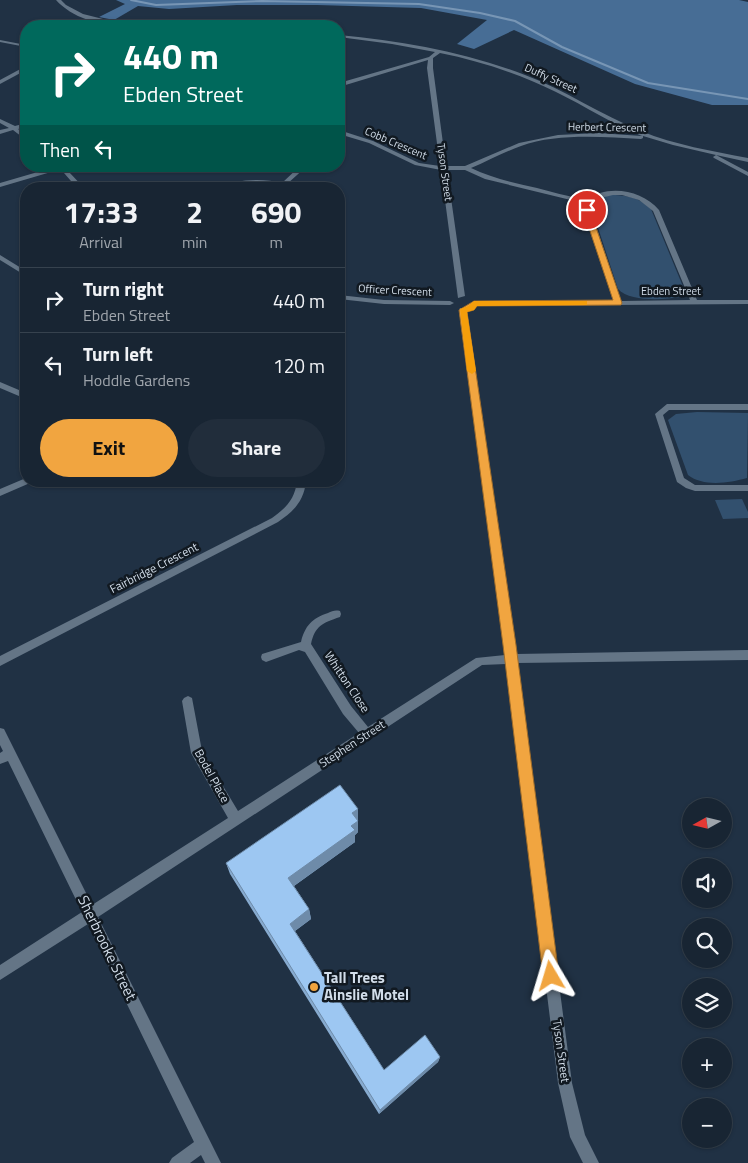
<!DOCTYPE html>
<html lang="en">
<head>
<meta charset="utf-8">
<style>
  body { margin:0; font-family:"Titillium Web",sans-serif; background:#212d3b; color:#f1f3f6; height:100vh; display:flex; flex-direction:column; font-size:19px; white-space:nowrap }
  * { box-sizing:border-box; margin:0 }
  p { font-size:16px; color:#9fa5ac }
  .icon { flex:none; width:28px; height:28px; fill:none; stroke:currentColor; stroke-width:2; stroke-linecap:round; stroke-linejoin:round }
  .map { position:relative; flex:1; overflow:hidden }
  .side { position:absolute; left:20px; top:182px; width:325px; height:305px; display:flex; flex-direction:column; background:#182533; border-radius:20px; box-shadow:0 1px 4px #0004,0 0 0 1px #36424e }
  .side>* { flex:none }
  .top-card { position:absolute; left:20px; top:20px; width:325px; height:152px; border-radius:20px; box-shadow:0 1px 4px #0004,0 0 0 1px #36424e; background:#00695c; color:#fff; overflow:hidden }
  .needle { width:32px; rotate:262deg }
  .controls { position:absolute; left:682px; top:798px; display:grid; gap:10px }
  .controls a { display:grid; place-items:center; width:50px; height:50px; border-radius:50%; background:#182533; box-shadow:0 1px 4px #0004,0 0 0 1px #36424e; font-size:25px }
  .pin { position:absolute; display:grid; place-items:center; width:42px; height:42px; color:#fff; margin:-21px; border:2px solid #fff; border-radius:50%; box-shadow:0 1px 5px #0007 }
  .me { position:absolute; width:55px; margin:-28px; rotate:353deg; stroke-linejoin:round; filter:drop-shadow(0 0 4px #0008) }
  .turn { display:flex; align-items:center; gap:18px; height:105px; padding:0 20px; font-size:22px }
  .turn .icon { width:65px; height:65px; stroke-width:2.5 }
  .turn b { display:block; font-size:35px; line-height:42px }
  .then { display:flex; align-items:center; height:48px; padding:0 20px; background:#0003; gap:10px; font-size:19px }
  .eta { display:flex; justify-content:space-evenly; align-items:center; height:85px; text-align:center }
  .eta b { font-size:30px; font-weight:700; line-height:35px }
  .button { display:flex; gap:10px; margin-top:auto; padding:10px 20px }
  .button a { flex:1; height:58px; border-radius:30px; background:#f1a540; color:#111; font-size:20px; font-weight:700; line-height:58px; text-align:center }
  .button a+a { background:#212d3b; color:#f1f3f6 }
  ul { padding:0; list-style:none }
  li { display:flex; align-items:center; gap:15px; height:65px; padding:0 20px; border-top:1px solid #36424e }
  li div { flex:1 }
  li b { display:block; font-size:19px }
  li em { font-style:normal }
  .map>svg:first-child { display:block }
</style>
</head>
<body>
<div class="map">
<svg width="748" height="1163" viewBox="0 0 748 1163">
  <rect width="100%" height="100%" fill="#203144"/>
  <g fill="#32506e">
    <path d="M609 195C626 195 639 197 651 209L684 289V293L680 297C663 300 630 302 618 289L591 206 600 197Z"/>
    <path d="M697 412 748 413 747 478C729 483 703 487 688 475L668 420 676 414Z"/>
    <polygon points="742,499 748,512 748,518 723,519 715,500"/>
  </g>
  <polygon fill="#476d95" points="116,0 739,0 748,2 748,105 712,105 635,84 514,30 474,49 457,44 487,20 421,8 317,5 237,5 169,9 138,6 114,20 99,17 125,4"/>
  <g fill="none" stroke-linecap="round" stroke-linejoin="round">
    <polyline stroke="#7896b5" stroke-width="2" points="131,0 156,5 262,1 419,4 480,13 515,21 562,47 648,83 748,99"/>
    <g fill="#647586" fill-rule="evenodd">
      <path d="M56 0H61L66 5 83 14 131 26C106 28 73 19 56 0Z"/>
      <path d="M339 35C402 41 465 52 525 75 565 90 601 115 641 131 675 145 712 151 748 158V162L716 155 748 172V176L714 158 713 157 716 155 673 145 643 136V138L641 139C604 137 556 133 521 146 504 152 488 161 471 168 492 178 514 183 537 188 552 192 567 196 582 199 587 200 594 195 600 193 621 187 645 194 659 210L697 300H748V304L471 306 470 304 474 302 614 301 583 203 485 179 465 170H447L465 296 458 298 441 170 415 165 369 143 339 134V130L373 141 419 163 440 166 427 68 428 60 339 87V83L429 57 435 52 392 44 339 37ZM440 53C480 61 520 74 556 92 585 106 612 124 642 136L598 133 558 135 519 143 465 166H446L433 68V58ZM613 195H622L639 200 653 211 690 300 621 301 589 205V203L596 199Z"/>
      <polygon points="0,40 26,45 26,47 0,42"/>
      <polygon points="26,66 26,70 0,84 0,80"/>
      <polygon points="0,119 15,126 26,123 26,127 18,129 26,135 26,140 13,130 0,134 0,130 9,128 0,123"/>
      <path d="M48 166H54V169C62 171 66 166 74 166L69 172 85 189H78L64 173 51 172 0 187V183L48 169Z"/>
      <path d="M300 166H307L287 184 296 189C283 189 270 183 257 184 243 184 231 189 217 189 235 179 262 178 282 183Z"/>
      <polygon points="0,255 26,271 26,276 0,260"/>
      <polygon points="339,295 384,300 450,301 454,303 450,305 384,304 339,299"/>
      <path d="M460 308H466L467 310 516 654 748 650V660L517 663 572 1083 585 1135 599 1163H583L570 1137 558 1083 506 664 482 665 98 917 221 1163H205L201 1155 190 1163H169L172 1158 194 1142 88 924 0 980V965L82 912 8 761 0 764V753L3 751 0 745V728L4 729 92 905 228 818 191 753 182 701 184 698 188 696 192 698 202 751 238 811 359 733 343 714 305 652 299 650 266 662 262 660 261 657 262 654 301 642C305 626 312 618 328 613 332 611 335 610 340 611L341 614 340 617C322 623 315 626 311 644L351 706 368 727 476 658 505 655 459 310Z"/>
      <polygon points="0,382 26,393 26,399 0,388"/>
      <polygon points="667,404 748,404 748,410 669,410 663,415 684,478 695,485 748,485 748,491 695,491 686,488 677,482 655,414"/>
      <polygon points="26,478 26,481 31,481 30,483 0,496 0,489"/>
      <path d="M297 481H306C304 501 294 511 278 522L0 666V656L272 518C286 508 295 499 297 481Z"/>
    </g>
  </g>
  <polygon fill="#87abd0" points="358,809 358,832 355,835 355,842 294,886 309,909 311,919 295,931 384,1070 440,1057 438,1062 379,1114 230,874 226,863"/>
  <g fill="#6e8ba9">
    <polygon points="358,809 358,832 355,835 355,842 291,888 288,878 351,826 352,813"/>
    <polygon points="309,909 311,919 292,933 290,924"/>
    <polygon points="440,1057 438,1062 379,1114 380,1110"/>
  </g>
  <polygon fill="#9dc7f2" stroke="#6e8ba9" points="340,785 358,809 352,813 358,821 351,826 355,830 288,878 309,909 290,924 384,1070 425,1035 440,1057 380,1110 226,863"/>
  <polygon fill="#f1a540" stroke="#9d6b2a" points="587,207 590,210 622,303 621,305 477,306 474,310 467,312 516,645 559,976 557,981 551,983 545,981 543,976 503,645 459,310 474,301 613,300 583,210"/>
  <polygon fill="#f59e0b" points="584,301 587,301 587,305 477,306 474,310 467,312 476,371 472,374 467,371 460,309 468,306 474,301"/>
  <circle fill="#f1a540" stroke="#111921" stroke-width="2" cx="314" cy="987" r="5"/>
  <g text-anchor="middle" stroke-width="5" stroke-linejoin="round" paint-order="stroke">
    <g font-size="11" fill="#d2dde9" stroke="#111921">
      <text transform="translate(551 78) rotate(24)" y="4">Duffy Street</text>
      <text transform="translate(607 127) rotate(1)" y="4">Herbert Crescent</text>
      <text transform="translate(396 143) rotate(23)" y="4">Cobb Crescent</text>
      <text transform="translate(445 172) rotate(82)" y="4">Tyson Street</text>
      <text transform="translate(395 290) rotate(3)" y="4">Officer Crescent</text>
      <text x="671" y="295">Ebden Street</text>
    </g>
    <g font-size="12" fill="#d2dde9" stroke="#111921">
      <text transform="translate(154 568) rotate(-27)" y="4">Fairbridge Crescent</text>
      <text transform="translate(347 682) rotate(56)" y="4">Whitton Close</text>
      <text transform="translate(352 744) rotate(-33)" y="4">Stephen Street</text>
      <text transform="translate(212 776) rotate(61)" y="4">Bodel Place</text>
      <text transform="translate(561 1051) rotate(82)" y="4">Tyson Street</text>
    </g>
    <g font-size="15" fill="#d2dde9" stroke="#111921">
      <text transform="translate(107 948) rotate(64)" y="5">Sherbrooke Street</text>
    </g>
    <g font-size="15" font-weight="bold" fill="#d2dde9" stroke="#111921" text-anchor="start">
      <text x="324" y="983">Tall Trees<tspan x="324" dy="17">Ainslie Motel</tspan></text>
    </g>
  </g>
</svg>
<div class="controls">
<a><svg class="needle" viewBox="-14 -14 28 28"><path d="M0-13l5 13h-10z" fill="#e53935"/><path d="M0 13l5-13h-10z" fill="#9fa5ac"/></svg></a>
<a><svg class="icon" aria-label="sound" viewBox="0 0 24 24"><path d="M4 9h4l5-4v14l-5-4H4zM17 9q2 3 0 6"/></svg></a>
<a><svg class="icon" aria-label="search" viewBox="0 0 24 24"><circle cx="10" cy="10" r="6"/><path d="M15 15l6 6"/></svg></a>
<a><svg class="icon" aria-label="layers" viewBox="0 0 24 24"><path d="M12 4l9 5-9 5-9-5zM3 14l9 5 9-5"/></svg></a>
<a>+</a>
<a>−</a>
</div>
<div class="pin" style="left:587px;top:210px;background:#d93025"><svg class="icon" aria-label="arrive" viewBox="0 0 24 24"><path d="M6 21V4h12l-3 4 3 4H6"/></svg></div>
<svg class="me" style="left:551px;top:976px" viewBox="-20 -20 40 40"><path d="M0-17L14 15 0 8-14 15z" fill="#f1a540" stroke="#fff" stroke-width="4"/></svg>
<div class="top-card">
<div class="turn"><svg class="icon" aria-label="right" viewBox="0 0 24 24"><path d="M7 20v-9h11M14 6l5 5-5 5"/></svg><div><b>440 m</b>Ebden Street</div></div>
<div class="then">Then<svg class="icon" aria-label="left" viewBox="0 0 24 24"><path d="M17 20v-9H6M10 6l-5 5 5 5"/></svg></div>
</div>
<section class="side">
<div class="eta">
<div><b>17:33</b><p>Arrival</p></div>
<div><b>2</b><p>min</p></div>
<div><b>690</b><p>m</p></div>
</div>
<ul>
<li><svg class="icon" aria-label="right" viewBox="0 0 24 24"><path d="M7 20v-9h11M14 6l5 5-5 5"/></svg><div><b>Turn right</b><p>Ebden Street</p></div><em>440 m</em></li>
<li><svg class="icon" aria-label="left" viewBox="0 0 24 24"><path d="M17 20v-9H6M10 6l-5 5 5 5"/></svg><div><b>Turn left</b><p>Hoddle Gardens</p></div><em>120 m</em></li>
</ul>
<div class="button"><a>Exit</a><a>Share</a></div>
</section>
</div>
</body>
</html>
